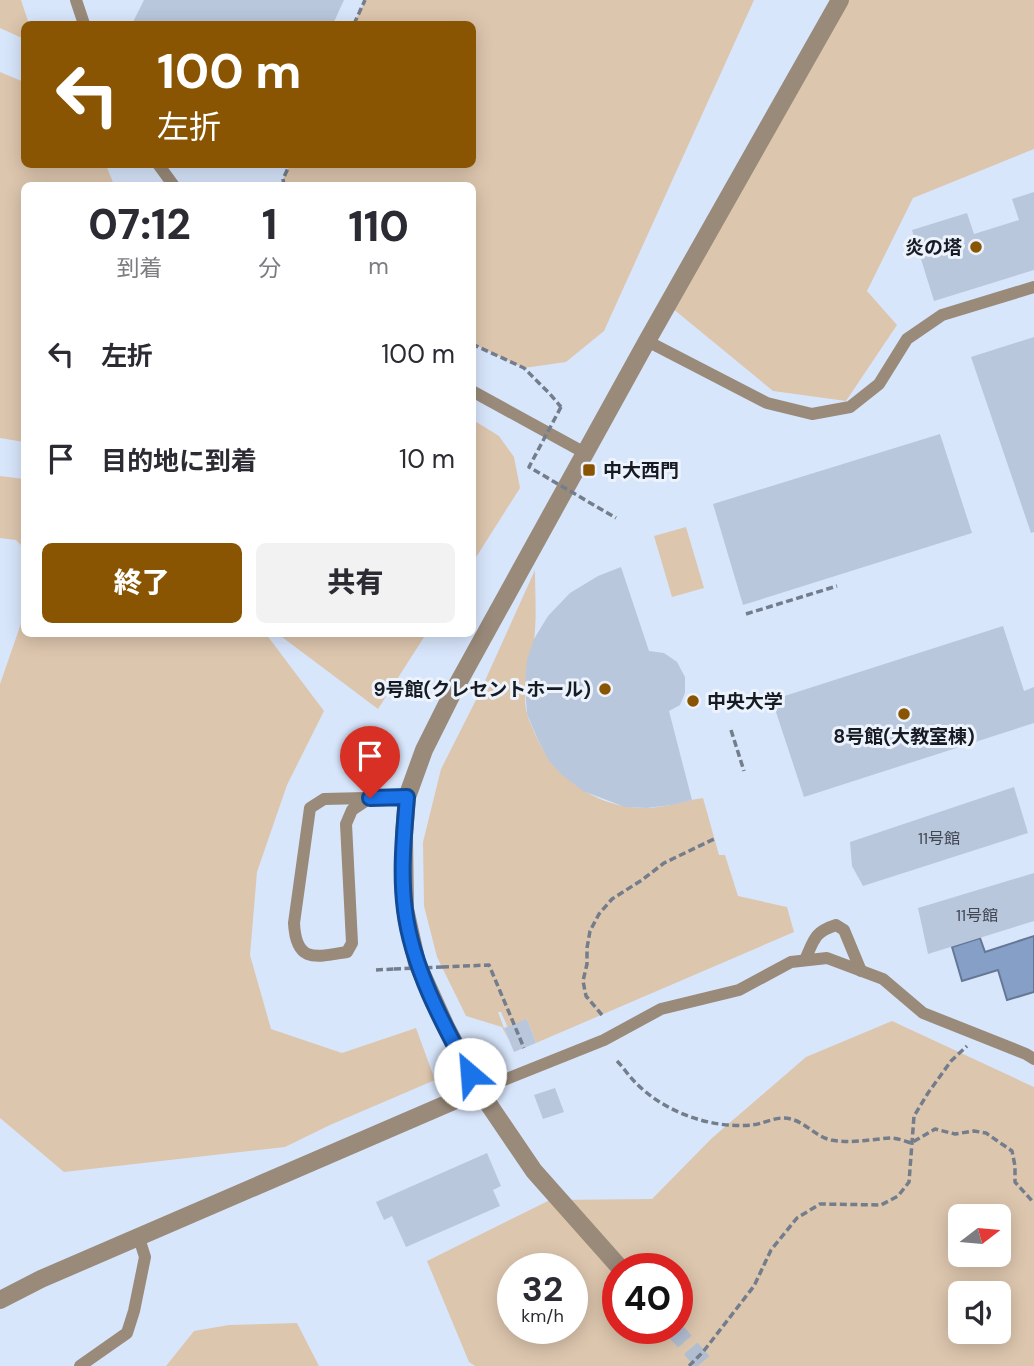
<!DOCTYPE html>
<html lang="ja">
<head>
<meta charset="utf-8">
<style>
  body { margin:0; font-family:"DM Sans","Noto Sans JP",sans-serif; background:#f2f2f3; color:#2b2b33; height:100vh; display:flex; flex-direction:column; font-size:26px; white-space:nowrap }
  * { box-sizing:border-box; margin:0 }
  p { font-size:23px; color:#7c7c81 }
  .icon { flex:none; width:38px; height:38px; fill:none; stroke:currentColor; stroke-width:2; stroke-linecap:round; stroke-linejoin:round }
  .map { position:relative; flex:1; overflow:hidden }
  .sheet { position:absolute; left:21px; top:182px; width:455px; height:455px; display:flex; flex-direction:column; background:#fff; border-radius:10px; box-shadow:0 4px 18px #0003 }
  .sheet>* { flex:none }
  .guide { position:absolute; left:21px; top:21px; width:455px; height:147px; border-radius:10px; box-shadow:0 4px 18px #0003; background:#8a5502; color:#fff; overflow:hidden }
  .needle { width:46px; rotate:74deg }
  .tools { position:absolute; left:948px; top:1204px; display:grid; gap:14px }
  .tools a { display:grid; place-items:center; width:63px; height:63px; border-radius:10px; background:#fff; box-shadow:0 4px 18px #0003; font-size:35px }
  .speed { position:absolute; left:497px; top:1253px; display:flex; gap:14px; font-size:35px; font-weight:700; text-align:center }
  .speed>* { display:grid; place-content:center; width:91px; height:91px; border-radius:50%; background:#fff; box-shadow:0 4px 18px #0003; line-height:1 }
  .speed small { font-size:18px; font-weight:400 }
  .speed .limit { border:10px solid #d22; background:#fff; color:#111 }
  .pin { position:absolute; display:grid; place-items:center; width:60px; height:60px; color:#fff; margin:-72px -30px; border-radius:50% 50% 50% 0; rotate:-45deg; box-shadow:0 0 7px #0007 }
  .pin .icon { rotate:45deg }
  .me { position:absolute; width:77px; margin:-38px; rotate:333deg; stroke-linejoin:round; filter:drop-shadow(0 0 5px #0008) }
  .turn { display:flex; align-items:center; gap:24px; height:147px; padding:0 21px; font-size:32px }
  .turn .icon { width:91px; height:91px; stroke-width:2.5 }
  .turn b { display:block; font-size:49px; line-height:60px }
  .eta { display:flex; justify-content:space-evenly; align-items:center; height:119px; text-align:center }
  .eta b { font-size:42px; font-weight:800; line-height:49px }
  .action { display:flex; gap:14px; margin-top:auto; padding:14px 21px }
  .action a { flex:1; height:80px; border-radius:10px; background:#8a5502; color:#fff; font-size:28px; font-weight:800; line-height:80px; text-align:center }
  .action a+a { background:#f2f2f3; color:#2b2b33 }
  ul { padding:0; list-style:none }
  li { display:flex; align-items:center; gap:21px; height:105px; padding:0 21px }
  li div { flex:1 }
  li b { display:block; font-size:26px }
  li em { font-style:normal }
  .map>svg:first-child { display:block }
</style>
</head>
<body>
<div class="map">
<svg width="1034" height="1366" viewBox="0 0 1034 1366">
  <rect width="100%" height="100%" fill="#d8e6fc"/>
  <g fill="#ddc6ae" fill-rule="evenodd">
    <polygon points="0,0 21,0 29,24 24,24 24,39 0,28"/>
    <polygon points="365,0 754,0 604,331 566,362 524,368 473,344 472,186 284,185 283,179 290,165 472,164 472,24 354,24"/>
    <polygon points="839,0 1034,0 1034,149 913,198 867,291 897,325 846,401 773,391 672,308"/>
    <polygon points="0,72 24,82 24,164 106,165 114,185 24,186 24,442 0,438"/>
    <polygon points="473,420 499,436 514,457 520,488 473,562"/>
    <polygon points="0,476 24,479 24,548 16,540 0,538"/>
    <polygon points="686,527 704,588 672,597 654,536"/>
    <path d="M535 570C535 593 537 617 534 640 531 665 521 689 527 714 529 721 533 728 535 734 554 778 597 808 645 808 665 808 683 801 703 798L719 855H725L738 896 787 907 794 932 536 1043 527 1019 511 1035 501 1012H498L508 1039 502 1027 466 1016 437 957 424 906 423 842 441 769 479 694Z"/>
    <polygon points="24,615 24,634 266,634 324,711 287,785 257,872 250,955 271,1029 342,1053 416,1028 435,1080 330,1125 285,1147 64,1172 0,1118 0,684"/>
    <polygon points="278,634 426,634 378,709"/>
    <path d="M892 1021 1034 1087V1366H475L469 1362 427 1261 550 1200 652 1199 712 1138 806 1057ZM961 1216H999V1255H961ZM513 1269H572V1328H513ZM618 1269H677V1328H618ZM961 1293H999V1332H961Z"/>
    <polygon points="297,1323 319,1366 166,1366 194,1331 229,1325"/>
  </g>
  <polygon fill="#859fc7" stroke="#647896" stroke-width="2" points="1034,936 1034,992 1007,1000 998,970 962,981 952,947 980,938 985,952"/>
  <g fill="#b9c7dc">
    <polygon points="144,0 344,0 333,24 132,24"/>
    <polygon points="1034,192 1034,270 934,301 912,230 967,213 974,234 1019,220 1012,199"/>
    <polygon points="1034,337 1034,532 1031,533 971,357"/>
    <polygon points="940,434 972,533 743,605 713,504"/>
    <polygon points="621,567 649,651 664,653 677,662 685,677 685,693 680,705 669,711 692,800 672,805 647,808 625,807 583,791 562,775 549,761 538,740 527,714 525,685 527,660 534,639 548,616 570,593 598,576"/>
    <polygon points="1003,626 1024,691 1034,687 1034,723 804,797 772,700"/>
    <polygon points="1014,787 1028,833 863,886 852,866 850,842"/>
    <polygon points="1034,873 1034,921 928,954 918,908"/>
    <polygon points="527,1019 536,1043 514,1052 504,1028"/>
    <polygon points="555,1088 564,1112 543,1119 534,1095"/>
    <polygon points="487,1153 501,1186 493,1190 500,1206 406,1247 392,1216 384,1220 376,1202"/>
  </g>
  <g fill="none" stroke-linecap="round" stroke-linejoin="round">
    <polyline stroke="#b1bed1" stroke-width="18" stroke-dasharray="18 9" stroke-linecap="butt" points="673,1328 706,1366"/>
    <g stroke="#737d8b" stroke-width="3.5" stroke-dasharray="7 3.5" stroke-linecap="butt">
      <polyline points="354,24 365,0"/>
      <polyline points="284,186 283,179 290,164"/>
      <polyline points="472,344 524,368 550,394 561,407"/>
      <polyline points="746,614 837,586"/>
      <polyline points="731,730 744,771"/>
      <polyline points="442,967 489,965 524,1048"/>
      <polyline points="376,970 394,969"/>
      <polyline points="602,1015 586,996 583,981 587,964 587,948 590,931 599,914 612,899 642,880 664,863 714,839"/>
      <path d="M617 1061C623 1067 628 1075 634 1081 663 1112 711 1129 752 1125 762 1124 773 1118 783 1118 803 1118 813 1136 831 1140 851 1144 871 1139 891 1138 897 1138 905 1141 911 1143L935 1129 955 1134 974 1131 986 1133 1012 1151 1015 1166V1182L1034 1203"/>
      <polyline points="689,1366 703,1352 754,1286 771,1250 797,1218 820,1204 881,1205 898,1196 909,1182 914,1116 928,1093 951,1061 967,1046"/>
    </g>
    <g stroke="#998a7a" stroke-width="12">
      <polyline points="76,0 84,24"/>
      <polyline points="158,164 174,186"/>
      <polyline points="647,341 767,403 812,414 850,407 879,384 907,339 942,315 1034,287"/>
      <polyline points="472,391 585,453"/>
      <path d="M370 798 352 810 346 824 352 943 347 952C316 957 296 964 294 923L310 808 324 799 407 797"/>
      <path d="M805 960C814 940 814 932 836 925L844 930 861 971"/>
      <polyline points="479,1090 604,1040 661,1009 739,990 791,962 827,958 883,979 923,1013 1026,1054 1034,1059"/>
      <polyline points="80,1366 127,1333 134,1311 145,1257 139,1238"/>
    </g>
    <g stroke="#998a7a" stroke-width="18">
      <polyline points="621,1269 534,1171 479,1090 446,1027 417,963 405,909 404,835 407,797 424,750 452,694 647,341 840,0"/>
      <polyline points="0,1300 41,1279 479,1090"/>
    </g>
    <g stroke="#737d8b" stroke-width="3.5" stroke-dasharray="7 3.5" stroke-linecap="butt">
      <polyline points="561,407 529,467 616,518"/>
      <polyline points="394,969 442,967"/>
    </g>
  </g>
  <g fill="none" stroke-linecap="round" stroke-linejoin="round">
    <defs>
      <path id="route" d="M370 798 407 797C404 834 400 873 405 910 412 967 443 1024 470 1074"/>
    </defs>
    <use href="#route" stroke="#114b97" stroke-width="18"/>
    <use href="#route" stroke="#1a73e8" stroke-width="12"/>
  </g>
  <g fill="#8a5502" stroke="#edf3fc" stroke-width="2.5">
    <circle cx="976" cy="247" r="7"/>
    <rect x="582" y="463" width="14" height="14" rx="3.5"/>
    <circle cx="605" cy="689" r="7"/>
    <circle cx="693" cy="701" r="7"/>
    <circle cx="904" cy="714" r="7"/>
  </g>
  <g text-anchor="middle" stroke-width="6" stroke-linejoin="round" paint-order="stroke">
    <g font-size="16" fill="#404752">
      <text x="939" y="844">11号館</text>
      <text x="977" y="921">11号館</text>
    </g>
    <g font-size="19" font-weight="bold" fill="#171c24" stroke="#edf3fc" text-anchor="end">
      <text x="962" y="254">炎の塔</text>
      <text x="603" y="477" text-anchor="start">中大西門</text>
      <text x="591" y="696">9号館(クレセントホール)</text>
      <text x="707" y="708" text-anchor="start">中央大学</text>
      <text x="904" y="743" text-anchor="middle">8号館(大教室棟)</text>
    </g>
  </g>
</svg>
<div class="tools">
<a><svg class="needle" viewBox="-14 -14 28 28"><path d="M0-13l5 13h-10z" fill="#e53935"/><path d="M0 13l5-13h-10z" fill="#7c7c81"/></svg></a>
<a><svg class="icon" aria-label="sound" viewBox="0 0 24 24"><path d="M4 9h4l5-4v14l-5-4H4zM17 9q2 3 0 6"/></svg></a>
</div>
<div class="speed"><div>32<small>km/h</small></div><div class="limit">40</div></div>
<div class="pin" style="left:370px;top:798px;background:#d93025"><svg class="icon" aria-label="arrive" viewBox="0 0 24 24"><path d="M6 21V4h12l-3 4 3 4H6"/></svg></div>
<svg class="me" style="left:470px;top:1074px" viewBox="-20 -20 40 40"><circle r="19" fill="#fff"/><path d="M0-13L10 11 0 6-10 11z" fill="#1a73e8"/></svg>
<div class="guide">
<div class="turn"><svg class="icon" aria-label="left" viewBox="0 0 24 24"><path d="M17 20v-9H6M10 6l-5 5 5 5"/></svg><div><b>100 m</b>左折</div></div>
</div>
<section class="sheet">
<div class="eta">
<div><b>07:12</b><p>到着</p></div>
<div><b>1</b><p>分</p></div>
<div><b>110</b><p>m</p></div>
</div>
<ul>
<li><svg class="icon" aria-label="left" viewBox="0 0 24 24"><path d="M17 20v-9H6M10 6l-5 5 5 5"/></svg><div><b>左折</b></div><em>100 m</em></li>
<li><svg class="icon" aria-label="arrive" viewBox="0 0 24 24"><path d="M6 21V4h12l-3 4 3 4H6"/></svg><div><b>目的地に到着</b></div><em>10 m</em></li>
</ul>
<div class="action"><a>終了</a><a>共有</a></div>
</section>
</div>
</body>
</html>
